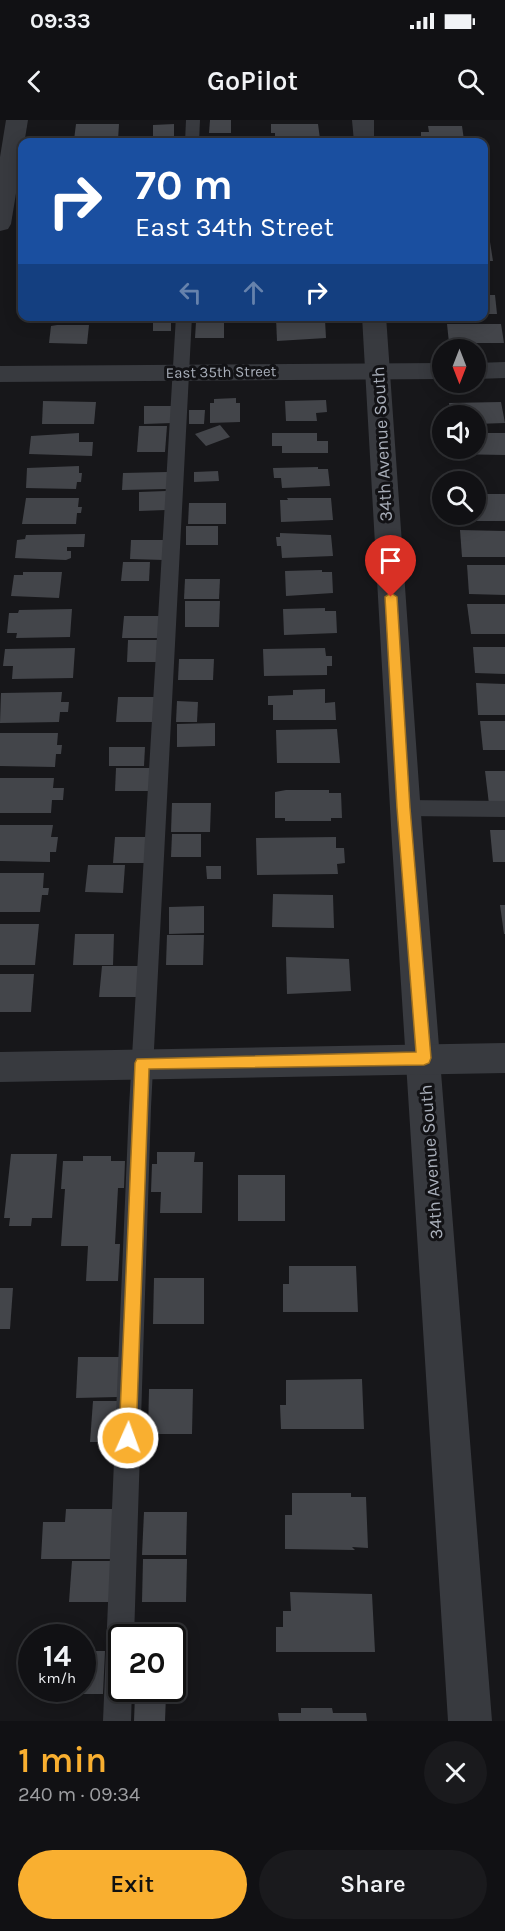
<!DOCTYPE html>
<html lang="en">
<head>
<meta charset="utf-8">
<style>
  body { margin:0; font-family:Karla,sans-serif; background:#1a1a1d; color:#f1f3f6; height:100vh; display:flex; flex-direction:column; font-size:22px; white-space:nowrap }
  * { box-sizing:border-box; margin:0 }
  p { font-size:20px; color:#9c9da0 }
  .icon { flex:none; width:33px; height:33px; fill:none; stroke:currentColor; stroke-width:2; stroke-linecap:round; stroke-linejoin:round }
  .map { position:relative; height:1601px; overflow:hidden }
  .sheet { display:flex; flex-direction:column; background:#111114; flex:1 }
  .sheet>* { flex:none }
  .hud { position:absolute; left:18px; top:18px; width:470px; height:183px; border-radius:12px; box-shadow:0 3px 15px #0003,0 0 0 2px #303134; background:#1a4fa0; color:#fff; overflow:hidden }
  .needle { width:39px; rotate:180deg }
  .controls { position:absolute; left:432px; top:219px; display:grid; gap:12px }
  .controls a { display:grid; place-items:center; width:54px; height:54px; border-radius:50%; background:#111114; box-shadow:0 3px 15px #0003,0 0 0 2px #303134; font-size:30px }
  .speed { position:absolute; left:18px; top:1504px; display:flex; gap:12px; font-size:30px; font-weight:700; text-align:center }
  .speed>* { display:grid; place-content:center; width:78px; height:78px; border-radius:50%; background:#111114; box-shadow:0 3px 15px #0003,0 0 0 2px #303134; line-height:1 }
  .speed small { font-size:15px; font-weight:400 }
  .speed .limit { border:3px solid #111; border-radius:9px; background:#fff; color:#111 }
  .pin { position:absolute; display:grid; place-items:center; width:51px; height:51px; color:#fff; margin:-62px -26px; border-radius:50% 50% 50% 0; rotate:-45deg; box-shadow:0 0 6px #0007 }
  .pin .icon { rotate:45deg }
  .me { position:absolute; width:66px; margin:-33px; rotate:2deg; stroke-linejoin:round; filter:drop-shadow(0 0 4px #0008) }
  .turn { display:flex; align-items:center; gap:21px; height:126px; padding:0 18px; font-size:27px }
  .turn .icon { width:78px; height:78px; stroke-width:2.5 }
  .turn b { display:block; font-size:42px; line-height:51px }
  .lanes { display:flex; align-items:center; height:57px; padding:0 18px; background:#0003; justify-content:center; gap:30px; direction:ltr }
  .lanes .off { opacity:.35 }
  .round { display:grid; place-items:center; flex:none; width:63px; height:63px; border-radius:32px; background:#1a1a1d }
  .summary { display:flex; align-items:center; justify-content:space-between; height:102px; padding:0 18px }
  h1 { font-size:36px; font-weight:600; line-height:45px; color:#f9af30 }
  .cta { display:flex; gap:12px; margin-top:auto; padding:12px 18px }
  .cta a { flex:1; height:69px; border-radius:36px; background:#f9af30; color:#111; font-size:24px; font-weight:600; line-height:69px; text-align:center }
  .cta a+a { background:#1a1a1d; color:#f1f3f6 }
  .status { display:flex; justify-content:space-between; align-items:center; height:42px; padding:0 30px; background:#111114; direction:ltr }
  .status svg { height:16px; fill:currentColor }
  header { display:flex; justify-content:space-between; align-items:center; height:78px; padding:0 18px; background:#111114; font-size:27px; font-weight:600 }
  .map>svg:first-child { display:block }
</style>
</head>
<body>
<div class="status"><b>09:33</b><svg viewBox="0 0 49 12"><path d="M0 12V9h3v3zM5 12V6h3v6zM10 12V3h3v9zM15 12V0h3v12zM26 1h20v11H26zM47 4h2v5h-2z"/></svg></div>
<header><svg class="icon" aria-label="back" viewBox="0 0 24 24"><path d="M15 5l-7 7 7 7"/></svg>GoPilot<svg class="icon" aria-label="search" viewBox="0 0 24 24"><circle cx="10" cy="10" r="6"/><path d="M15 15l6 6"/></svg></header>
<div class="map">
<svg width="505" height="1601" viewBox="0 0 505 1601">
  <rect width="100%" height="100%" fill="#17171a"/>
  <g fill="#43454a">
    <polygon points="210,0 231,0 231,13 209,13"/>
    <polygon points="76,4 119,4 118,20 74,20"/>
    <polygon points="174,4 174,19 153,20 153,5"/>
    <polygon points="271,4 318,4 320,19 275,19 275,13 271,13"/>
    <polygon points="428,6 462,6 464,20 421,19 421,12 429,12"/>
    <polygon points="483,122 490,122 493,141 483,141"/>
    <polygon points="483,175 495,175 497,194 483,194"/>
    <polygon points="171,197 171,211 153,211 153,198"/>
    <polygon points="276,198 325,200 326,218 277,221"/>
    <polygon points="196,202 224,202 224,218 195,218"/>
    <polygon points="447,204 501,204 504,223 449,223"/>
    <polygon points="57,205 89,205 87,224 49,223 51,206"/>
    <polygon points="236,278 236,283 240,283 240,302 210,303 210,283 214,283 214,279"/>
    <polygon points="326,280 327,292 316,293 317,301 286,301 285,281"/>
    <polygon points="43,281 96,282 94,304 42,304"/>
    <polygon points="501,282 505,303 476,304 476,296 451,296 449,283"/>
    <polygon points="144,286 172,286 172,303 144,304"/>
    <polygon points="189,290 205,290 204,304 189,304"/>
    <polygon points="220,305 230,317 206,326 195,314"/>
    <polygon points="139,306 167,306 165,332 137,332"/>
    <polygon points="79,313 79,322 93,322 92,336 29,334 31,316"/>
    <polygon points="272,313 317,313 317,321 328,321 328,333 282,333 282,326 272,326"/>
    <polygon points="476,313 505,313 505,335 450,334 450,328 476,328"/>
    <polygon points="79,346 79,353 82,353 81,362 77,362 76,369 26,368 27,348"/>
    <polygon points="318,347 318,349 328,349 330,366 282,368 281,358 274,358 273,348"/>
    <polygon points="218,351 219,361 194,362 194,352"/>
    <polygon points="167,352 167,369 122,370 123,353"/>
    <polygon points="166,371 166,390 139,391 139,372"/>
    <polygon points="476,374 505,374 505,401 459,401 459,394 476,394"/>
    <polygon points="26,378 79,378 78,387 82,387 81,393 77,393 76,404 22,404"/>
    <polygon points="287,378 331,378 333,400 281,402 280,380 288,380"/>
    <polygon points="189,383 226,383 226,404 188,404"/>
    <rect x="186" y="406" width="32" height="19"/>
    <polygon points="460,410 505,411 505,437 462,437"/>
    <polygon points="280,413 331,415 333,436 282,438 281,426 277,426 276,417 280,417"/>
    <polygon points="85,414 84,427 67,427 67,431 71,431 71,438 66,440 15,438 17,420 25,419 26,415"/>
    <polygon points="131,420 165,420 164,440 130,439"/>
    <polygon points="123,442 150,442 149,461 121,461"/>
    <polygon points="467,445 505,445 505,475 469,474"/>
    <polygon points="322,450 322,452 332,452 333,473 286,476 285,451"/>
    <polygon points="23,452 62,452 59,478 11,476 14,455 23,455"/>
    <polygon points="185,459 220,459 219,479 184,479"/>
    <polygon points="185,481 220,481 219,507 185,507"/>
    <polygon points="467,484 505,484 505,514 471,514"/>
    <polygon points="325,488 325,491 336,491 337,513 284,515 283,489"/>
    <polygon points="72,489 70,517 16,518 17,513 7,513 9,493 18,493 19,490"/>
    <polygon points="124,496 161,496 160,518 122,518"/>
    <polygon points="128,520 157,520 157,542 127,542"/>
    <polygon points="473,527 505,527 505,554 475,553"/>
    <polygon points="75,528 73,558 12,559 13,546 3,546 5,529"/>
    <polygon points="325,528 326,536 332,536 332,546 327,546 327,555 264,556 263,529"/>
    <polygon points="179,539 214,539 213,560 178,560"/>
    <polygon points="476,563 505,564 505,595 478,595"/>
    <polygon points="325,569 325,583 335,582 336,600 273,600 273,585 268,585 268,576 293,575 293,570"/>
    <polygon points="62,572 61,582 69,582 68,592 60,592 59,602 0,603 1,573"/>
    <polygon points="118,577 156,577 154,602 116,602"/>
    <polygon points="177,581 198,582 197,602 176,602"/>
    <polygon points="480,601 505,601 505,630 483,630"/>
    <polygon points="215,603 215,626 177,627 177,604"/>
    <polygon points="337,609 340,643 277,643 276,610"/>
    <polygon points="0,613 58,613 57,625 62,625 61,634 56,634 55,647 0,646"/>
    <polygon points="109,627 145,627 144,646 109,646"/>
    <polygon points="116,648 152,648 151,671 115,671"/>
    <polygon points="485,651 505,651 505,684 489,684"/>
    <polygon points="0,658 54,658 53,668 64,668 63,680 52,680 51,693 0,693"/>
    <polygon points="286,670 329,670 329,673 341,673 342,698 331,698 331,701 285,701 285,698 275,698 275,672"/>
    <polygon points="172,683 211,683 210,712 171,712"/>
    <polygon points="0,705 53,705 51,717 58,717 56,732 50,732 50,742 0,741"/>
    <polygon points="490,710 505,710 505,742 493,742"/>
    <polygon points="172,714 201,714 201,737 171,737"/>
    <polygon points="115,717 150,717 148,743 113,743"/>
    <polygon points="336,717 336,728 344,728 345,743 337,744 338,754 257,755 256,718"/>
    <polygon points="88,745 125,745 123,773 85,772"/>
    <polygon points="206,746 221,746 221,759 207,759"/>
    <polygon points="0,753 44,753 43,768 49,768 48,775 42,775 40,792 0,792"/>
    <polygon points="273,774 333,775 334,808 272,807"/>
    <polygon points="500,785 505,785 505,814 504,814"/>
    <polygon points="204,786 204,813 169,814 169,787"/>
    <polygon points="0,804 39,804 35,845 0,845"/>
    <polygon points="75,814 114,814 113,845 73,845"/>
    <polygon points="167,815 204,815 203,845 166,845"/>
    <polygon points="286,837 349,839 351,871 287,874"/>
    <polygon points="102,846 141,846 139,877 99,877"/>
    <polygon points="0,854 34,854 31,892 0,892"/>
    <polygon points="157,1032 195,1032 194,1042 203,1042 202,1093 160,1093 161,1072 151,1072 152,1044 157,1044"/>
    <polygon points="11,1034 57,1034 52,1098 32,1098 31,1106 9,1106 10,1098 4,1098"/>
    <polygon points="83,1036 111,1036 111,1041 125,1041 124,1068 118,1068 115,1124 120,1124 118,1161 86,1161 88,1126 61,1126 65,1069 61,1069 63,1041 83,1041"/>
    <rect x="238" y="1055" width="47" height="46"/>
    <polygon points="289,1146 356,1146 358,1192 283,1192 283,1164 289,1164"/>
    <polygon points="154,1158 204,1158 204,1204 153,1204"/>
    <polygon points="0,1168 13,1168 10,1209 0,1209"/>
    <polygon points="78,1237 120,1237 118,1277 76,1278"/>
    <polygon points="362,1259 364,1309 281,1309 280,1285 286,1285 286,1260"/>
    <polygon points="149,1269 193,1269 192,1314 148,1314"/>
    <polygon points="93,1281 119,1281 117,1322 90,1322"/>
    <polygon points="292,1373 351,1373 351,1377 366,1377 368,1428 352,1427 355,1430 285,1429 285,1395 292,1395"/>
    <polygon points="66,1389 114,1389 112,1439 41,1439 43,1402 65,1402"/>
    <polygon points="144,1392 187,1392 186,1435 142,1435"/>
    <polygon points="143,1439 187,1439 186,1482 142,1482"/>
    <polygon points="72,1441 112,1441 110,1482 69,1482"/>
    <polygon points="290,1472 372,1474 375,1532 276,1532 276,1507 283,1507 283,1491 291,1491"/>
    <polygon points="82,1531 105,1531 103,1574 75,1574 76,1569 82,1569"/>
    <polygon points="135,1575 166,1575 165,1601 134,1601"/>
    <polygon points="301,1588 332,1588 333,1593 366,1593 367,1601 279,1601 278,1593 301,1593"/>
  </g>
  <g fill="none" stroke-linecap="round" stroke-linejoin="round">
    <g fill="#383a3f" fill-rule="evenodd">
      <polygon points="186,0 200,0 199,22 185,22"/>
      <polygon points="176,196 192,196 151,987 134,1518 122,1518 122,1569 132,1569 131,1601 103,1601 129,987"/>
      <polygon points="404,680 505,681 505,697 404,696 397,693 394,688 397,683"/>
    </g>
    <g fill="#383a3f" fill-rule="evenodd">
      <polygon points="6,0 28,0 11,104 8,109 0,111 0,37"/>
      <polygon points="352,0 374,0 374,22 354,22"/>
      <polygon points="362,196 386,196 423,723 492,1601 448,1601 392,723"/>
    </g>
    <g fill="#383a3f" fill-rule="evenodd">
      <polygon points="505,242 505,258 476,259 476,243"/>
      <polygon points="442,243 442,259 0,262 0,246"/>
      <polygon points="505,923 505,953 0,962 0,932"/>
    </g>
  </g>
  <polygon fill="#f9af30" stroke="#a2721f" stroke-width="1.5" points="391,473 397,477 410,688 431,938 429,943 424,945 149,949 136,1318 134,1323 128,1326 122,1323 119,1318 135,943 137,939 416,932 397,688 385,477"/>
  <g text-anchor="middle" stroke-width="6" stroke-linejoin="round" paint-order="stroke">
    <g font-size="15" fill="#a9afba" stroke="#121215">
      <text transform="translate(221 252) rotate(-1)" y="5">East 35th Street</text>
    </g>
    <g font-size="18" fill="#a9afba" stroke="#121215">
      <text transform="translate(382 324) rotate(-93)" y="6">34th Avenue South</text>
      <text transform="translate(431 1042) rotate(-94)" y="6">34th Avenue South</text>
    </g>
  </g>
</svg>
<div class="controls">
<a><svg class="needle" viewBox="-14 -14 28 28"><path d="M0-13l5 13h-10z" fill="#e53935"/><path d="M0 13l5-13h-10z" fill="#9c9da0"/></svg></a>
<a><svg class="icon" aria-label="sound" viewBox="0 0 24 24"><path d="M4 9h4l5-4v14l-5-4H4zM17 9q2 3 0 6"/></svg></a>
<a><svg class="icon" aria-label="search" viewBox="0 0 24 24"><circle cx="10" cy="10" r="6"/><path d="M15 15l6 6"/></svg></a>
</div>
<div class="speed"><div>14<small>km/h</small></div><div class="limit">20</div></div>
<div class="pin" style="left:391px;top:477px;background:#d93025"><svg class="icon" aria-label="arrive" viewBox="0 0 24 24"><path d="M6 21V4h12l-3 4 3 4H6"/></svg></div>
<svg class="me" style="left:128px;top:1318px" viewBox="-20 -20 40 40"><circle r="17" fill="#f9af30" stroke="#fff" stroke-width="3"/><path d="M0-11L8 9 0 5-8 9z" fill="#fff"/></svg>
<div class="hud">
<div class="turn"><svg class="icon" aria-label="right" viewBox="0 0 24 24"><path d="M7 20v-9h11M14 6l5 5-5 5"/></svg><div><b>70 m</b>East 34th Street</div></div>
<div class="lanes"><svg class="icon off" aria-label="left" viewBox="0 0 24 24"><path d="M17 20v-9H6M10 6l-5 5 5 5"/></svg><svg class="icon off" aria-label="ahead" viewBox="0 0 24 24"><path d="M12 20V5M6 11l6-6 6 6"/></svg><svg class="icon" aria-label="right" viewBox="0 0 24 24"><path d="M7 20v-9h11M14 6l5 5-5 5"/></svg></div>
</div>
</div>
<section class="sheet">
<div class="summary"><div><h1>1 min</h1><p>240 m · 09:34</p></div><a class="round"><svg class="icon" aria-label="close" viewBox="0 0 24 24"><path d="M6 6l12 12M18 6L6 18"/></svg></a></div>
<div class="cta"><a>Exit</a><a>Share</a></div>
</section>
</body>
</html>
